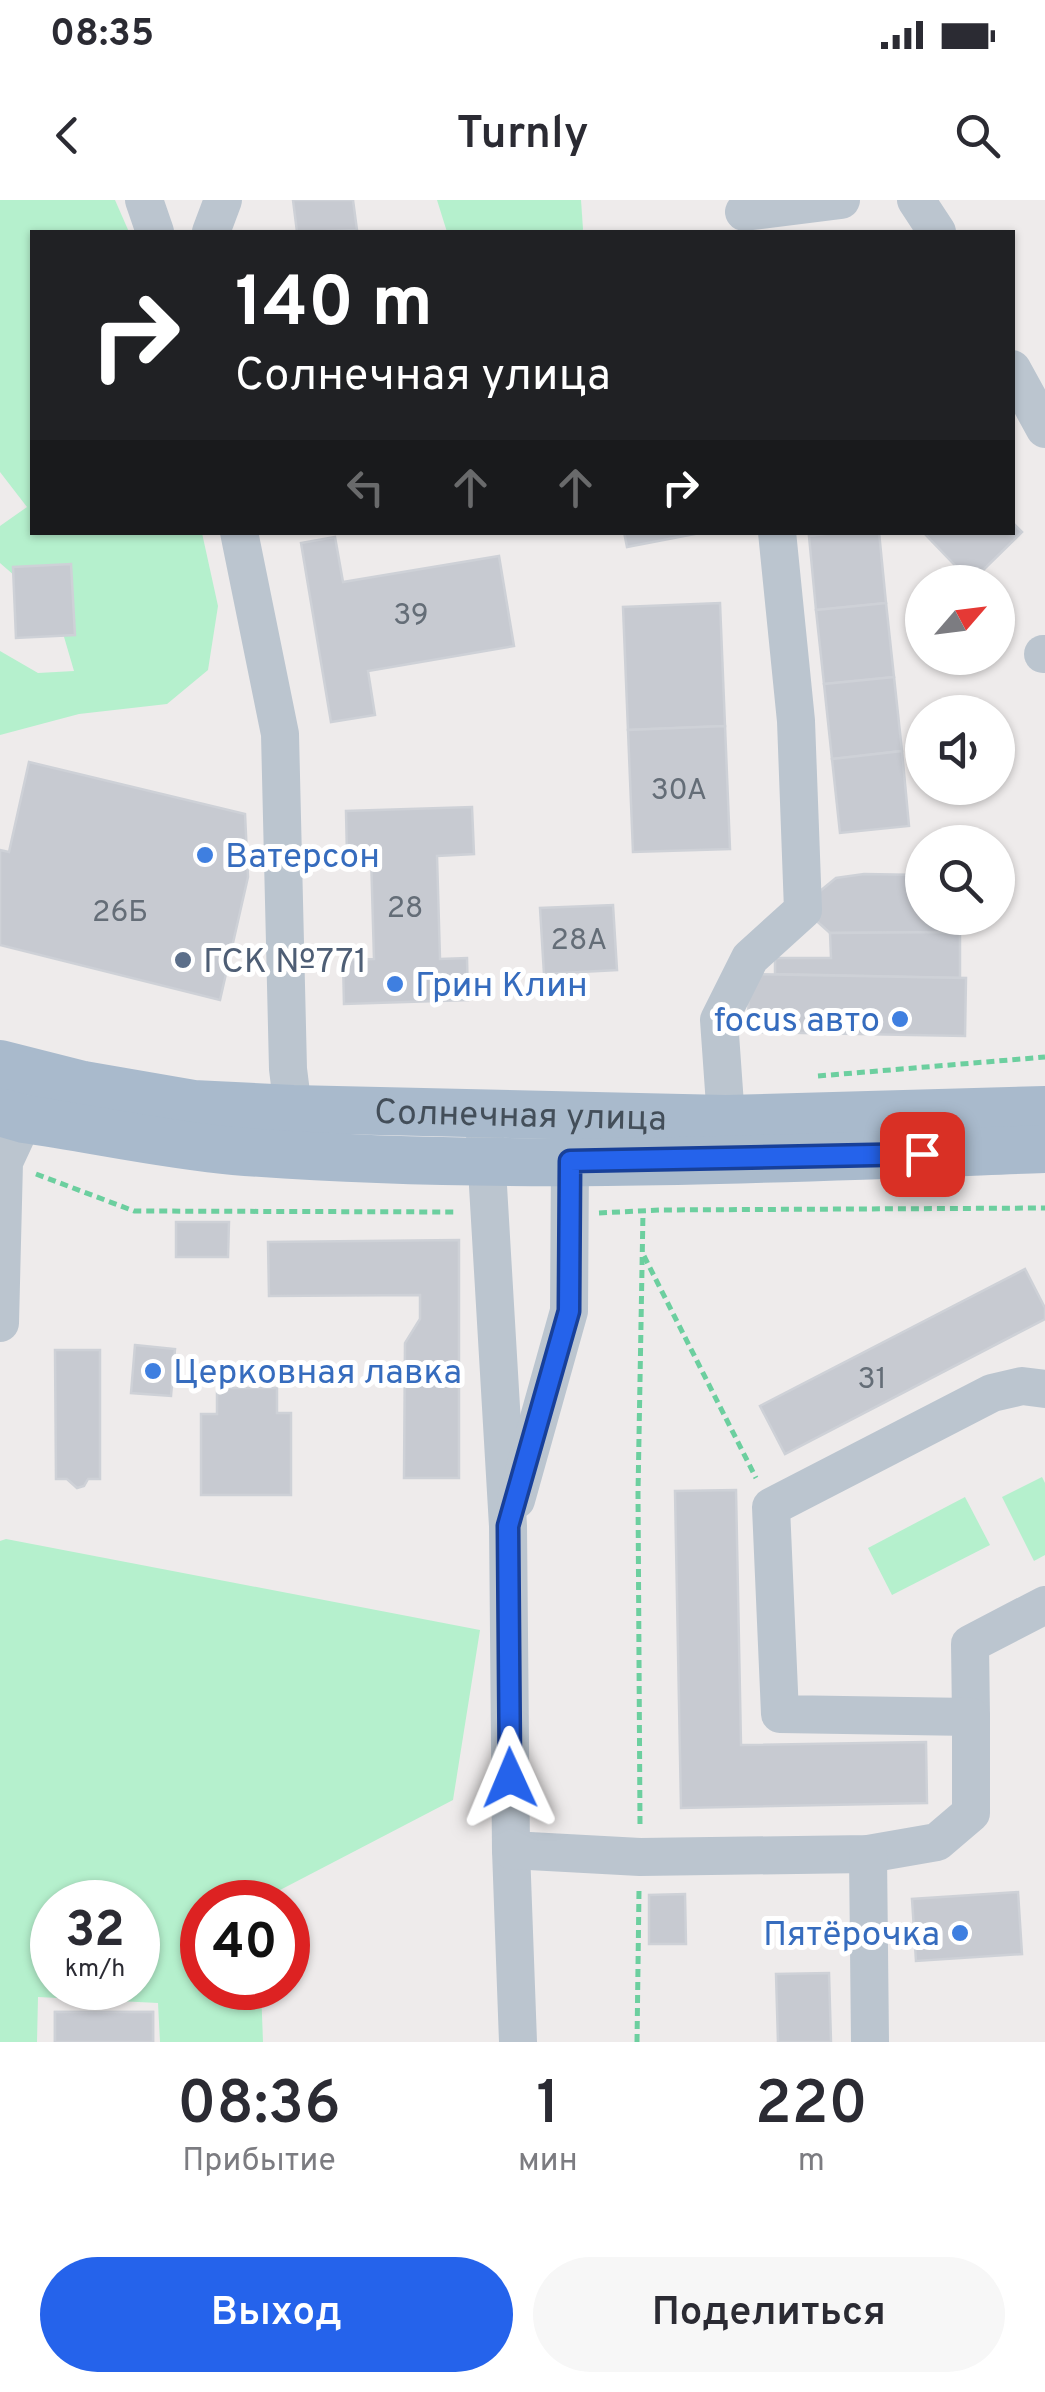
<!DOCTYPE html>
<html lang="ru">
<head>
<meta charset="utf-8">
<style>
  body { margin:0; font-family:Overpass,sans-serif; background:#f7f7f7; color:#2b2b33; height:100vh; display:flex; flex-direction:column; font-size:38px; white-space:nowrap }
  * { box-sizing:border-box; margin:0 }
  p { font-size:32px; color:#7c7c81 }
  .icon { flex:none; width:55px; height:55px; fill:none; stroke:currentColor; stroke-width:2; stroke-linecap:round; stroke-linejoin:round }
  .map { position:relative; height:1842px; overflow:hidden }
  .sheet { display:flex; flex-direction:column; background:#fff; flex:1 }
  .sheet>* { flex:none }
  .top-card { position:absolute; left:30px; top:30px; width:985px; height:305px; border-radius:0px; box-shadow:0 2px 8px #0004; background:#202124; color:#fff; overflow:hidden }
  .needle { width:65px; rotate:62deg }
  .fabs { position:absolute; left:905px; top:365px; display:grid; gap:20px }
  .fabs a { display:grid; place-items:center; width:110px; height:110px; border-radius:50%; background:#fff; box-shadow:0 2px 8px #0004; font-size:50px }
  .speed { position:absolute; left:30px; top:1680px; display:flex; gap:20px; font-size:50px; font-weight:700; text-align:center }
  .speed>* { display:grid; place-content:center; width:130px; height:130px; border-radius:50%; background:#fff; box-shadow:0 2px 8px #0004; line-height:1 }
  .speed small { font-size:25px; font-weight:400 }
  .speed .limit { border:15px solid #d22; background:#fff; color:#111 }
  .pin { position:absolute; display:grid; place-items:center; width:85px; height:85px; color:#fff; margin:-42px; border-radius:20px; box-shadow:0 5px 15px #0006 }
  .me { position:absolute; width:110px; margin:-55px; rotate:359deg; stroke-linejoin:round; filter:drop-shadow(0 0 8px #0008) }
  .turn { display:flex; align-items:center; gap:35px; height:210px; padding:0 40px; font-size:45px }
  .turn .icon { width:130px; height:130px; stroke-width:2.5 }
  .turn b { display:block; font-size:70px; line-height:85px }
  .lanes { display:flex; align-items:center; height:95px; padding:0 40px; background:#0003; justify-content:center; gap:50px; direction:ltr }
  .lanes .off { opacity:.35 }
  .eta { display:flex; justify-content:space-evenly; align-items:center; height:170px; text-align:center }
  .eta b { font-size:60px; font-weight:600; line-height:70px }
  .primary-button { display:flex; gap:20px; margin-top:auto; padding:20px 40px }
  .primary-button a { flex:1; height:115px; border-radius:60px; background:#2563eb; color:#fff; font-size:40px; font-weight:600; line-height:115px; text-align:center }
  .primary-button a+a { background:#f7f7f7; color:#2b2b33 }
  .status { display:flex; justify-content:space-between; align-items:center; height:70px; padding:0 50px; background:#fff; direction:ltr }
  .status svg { height:28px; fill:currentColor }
  header { display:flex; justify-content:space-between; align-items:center; height:130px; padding:0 40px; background:#fff; font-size:45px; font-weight:600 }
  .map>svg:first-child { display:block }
</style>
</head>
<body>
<div class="status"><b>08:35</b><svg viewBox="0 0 49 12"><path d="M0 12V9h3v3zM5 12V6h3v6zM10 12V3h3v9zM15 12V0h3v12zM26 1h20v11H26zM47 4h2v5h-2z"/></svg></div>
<header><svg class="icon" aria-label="back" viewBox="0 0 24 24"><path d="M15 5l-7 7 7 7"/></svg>Turnly<svg class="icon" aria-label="search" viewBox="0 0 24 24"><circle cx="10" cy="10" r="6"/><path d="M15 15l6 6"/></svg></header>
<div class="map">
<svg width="1045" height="1842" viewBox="0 0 1045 1842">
  <rect width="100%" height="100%" fill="#eeebeb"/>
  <g fill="#b5f0cd" fill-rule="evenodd">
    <polygon points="0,0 115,0 129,32 32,32 32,332 202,333 218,406 208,470 167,504 79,514 0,535 0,451 38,473 74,471 62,430 30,389 0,363 0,326 27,307 0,272"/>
    <polygon points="437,0 581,0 583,29 582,32 447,32"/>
    <polygon points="1042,1277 1045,1283 1045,1355 1034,1361 1002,1297"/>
    <polygon points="965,1297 990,1345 892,1395 868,1348"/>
    <path d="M6 1339 480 1430 453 1600 257 1702H202V1788H261L263 1842H160L158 1803 38 1797 37 1842H0V1341ZM138 1702V1788H52V1702Z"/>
  </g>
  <g fill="#c7cad1" stroke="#ced1d7" stroke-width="2.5">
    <polygon points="293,0 353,0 357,30 297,32"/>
    <polygon points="1012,322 1022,332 971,382 923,332 1012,332"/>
    <polygon points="624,332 705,332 627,347"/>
    <polygon points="843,332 879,332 886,403 816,410 809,336"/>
    <polygon points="335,337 343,382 499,356 514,446 368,471 375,515 331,522 301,343"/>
    <polygon points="71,364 75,435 16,438 13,367"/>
    <polygon points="720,403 725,526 628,530 623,407"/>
    <polygon points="886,403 894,477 824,484 816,410"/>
    <polygon points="894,477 902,551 832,559 824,484"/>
    <polygon points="725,526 730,649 633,652 628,530"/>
    <polygon points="902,551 909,626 840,633 832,559"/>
    <polygon points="29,562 245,614 248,677 220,800 0,745 0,650 9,652"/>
    <polygon points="472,607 474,654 437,656 440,759 467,758 468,800 344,804 343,760 374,759 371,655 347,655 346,611"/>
    <polygon points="864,674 922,675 922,718 971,718 971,729 960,732 830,733 810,715 814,696 836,678"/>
    <polygon points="613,705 617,770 544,774 540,708"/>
    <polygon points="960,732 960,778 775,774 775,758 831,758 830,733"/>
    <polygon points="749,774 966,778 965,836 748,832"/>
    <polygon points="176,1022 229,1022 228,1057 176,1057"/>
    <polygon points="459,1040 459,1278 404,1278 405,1143 420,1119 420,1095 269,1096 268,1042"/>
    <polygon points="1025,1069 1045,1108 1045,1119 785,1254 760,1206"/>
    <polygon points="135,1145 175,1149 171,1196 131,1193"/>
    <polygon points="55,1150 100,1150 100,1279 88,1279 84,1286 77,1288 67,1279 56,1279"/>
    <polygon points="217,1188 277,1188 277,1213 291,1213 291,1295 201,1295 201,1214 217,1214"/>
    <polygon points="736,1290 741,1545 926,1542 927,1603 681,1608 675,1291"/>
    <polygon points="1018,1692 1022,1754 916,1761 912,1699"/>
    <polygon points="685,1694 686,1744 649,1744 649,1695"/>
    <polygon points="829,1773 831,1842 778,1842 776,1774"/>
    <rect x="55" y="1812" width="98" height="30"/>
    <rect x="55" y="1812" width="98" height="30"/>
  </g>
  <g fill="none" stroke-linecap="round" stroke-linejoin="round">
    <g stroke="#6ccf9f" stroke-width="5" stroke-dasharray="8 5" stroke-linecap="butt">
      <polyline points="818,876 1045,857"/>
      <polyline points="36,974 134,1011 458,1012"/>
      <polyline points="599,1013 660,1010 1045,1008"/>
      <polyline points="644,1056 756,1278"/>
      <polyline points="640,1624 638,1293 643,1012"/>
      <polyline points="637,1842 639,1690"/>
    </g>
    <g stroke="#bbc5cf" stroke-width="38">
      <polyline points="144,0 155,32"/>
      <polyline points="916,0 937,32"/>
      <polyline points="744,12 841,0"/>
      <polyline points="211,32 223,0"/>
      <polyline points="1012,169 1045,229"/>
      <polyline points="239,332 280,534 288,869 293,909"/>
      <polyline points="1043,454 1045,454"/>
      <polyline points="726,919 719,820 750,758 803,710 796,521 777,332"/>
      <polyline points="485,935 508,1326 511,1650 518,1842"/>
      <polyline points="0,1123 4,962 24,919"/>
      <polyline points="516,1300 569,1111 570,961"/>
      <polyline points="971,1517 970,1444 1045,1405"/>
      <polyline points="511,1650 640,1657 868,1654 937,1642 971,1613 971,1517 780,1514 771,1307 992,1193 1022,1186 1045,1189"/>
      <polyline points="868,1654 870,1842"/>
    </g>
    <g stroke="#a9bacc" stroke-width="48">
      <path id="s1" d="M0 864 83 885 193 904 293 909 726 919 1045 910"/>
      <path d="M0 912 24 919C94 929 164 945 234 951 504 972 775 959 1045 949"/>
    </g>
  </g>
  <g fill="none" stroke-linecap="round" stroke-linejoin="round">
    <defs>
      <polyline id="route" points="510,1578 508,1326 569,1111 570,961 922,954"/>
    </defs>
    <use href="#route" stroke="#184099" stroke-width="25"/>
    <use href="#route" stroke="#2563eb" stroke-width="18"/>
  </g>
  <g fill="#3f7fe0" stroke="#fff" stroke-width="4">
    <circle cx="205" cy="655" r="10"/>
    <circle cx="395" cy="784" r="10"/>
    <circle cx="900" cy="819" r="10"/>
    <circle cx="153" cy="1171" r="10"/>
    <circle cx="960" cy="1733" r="10"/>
  </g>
  <circle fill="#5c6f8a" stroke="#fff" stroke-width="4" cx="183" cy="760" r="10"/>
  <g text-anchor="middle" stroke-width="10" stroke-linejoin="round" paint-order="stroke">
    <g font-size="30" fill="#646d77">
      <text x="411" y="424">39</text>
      <text x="679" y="599">30А</text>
      <text x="405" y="717">28</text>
      <text x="120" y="721">26Б</text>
      <text x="579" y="749">28А</text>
      <text x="872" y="1188">31</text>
    </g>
    <g font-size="35" fill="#366cbe" stroke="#fff" text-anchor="start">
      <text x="225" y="667">Ватерсон</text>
      <text x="415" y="796">Грин Клин</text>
      <text x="880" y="831" text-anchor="end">focus авто</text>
      <text x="173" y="1183">Церковная лавка</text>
      <text x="940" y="1745" text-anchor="end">Пятёрочка</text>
    </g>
    <g font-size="35" fill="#4e5e75" stroke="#fff" text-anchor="start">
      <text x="203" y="772">ГСК №771</text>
    </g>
    <g font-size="35" fill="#434e59" stroke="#fff">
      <text dy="12" stroke="none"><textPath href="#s1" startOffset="525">Солнечная улица</textPath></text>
    </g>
  </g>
</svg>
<div class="fabs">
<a><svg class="needle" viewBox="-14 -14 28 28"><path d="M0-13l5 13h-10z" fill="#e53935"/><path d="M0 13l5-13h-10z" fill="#7c7c81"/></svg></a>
<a><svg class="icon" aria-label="sound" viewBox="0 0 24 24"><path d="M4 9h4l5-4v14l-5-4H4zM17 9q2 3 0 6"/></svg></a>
<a><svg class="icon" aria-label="search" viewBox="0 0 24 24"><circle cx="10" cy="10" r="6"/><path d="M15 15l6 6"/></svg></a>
</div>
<div class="speed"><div>32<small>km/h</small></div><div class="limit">40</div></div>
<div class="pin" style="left:922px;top:954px;background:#d93025"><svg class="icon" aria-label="arrive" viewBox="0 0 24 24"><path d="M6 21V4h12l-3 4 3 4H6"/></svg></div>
<svg class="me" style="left:510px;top:1578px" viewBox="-20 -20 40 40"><path d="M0-17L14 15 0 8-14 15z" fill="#2563eb" stroke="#fff" stroke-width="4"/></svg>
<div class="top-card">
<div class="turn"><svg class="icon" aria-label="right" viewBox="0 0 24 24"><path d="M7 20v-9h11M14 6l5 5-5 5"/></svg><div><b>140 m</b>Солнечная улица</div></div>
<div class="lanes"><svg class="icon off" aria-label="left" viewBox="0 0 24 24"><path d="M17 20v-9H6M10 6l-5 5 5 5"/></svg><svg class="icon off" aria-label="ahead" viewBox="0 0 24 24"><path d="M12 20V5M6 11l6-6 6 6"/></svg><svg class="icon off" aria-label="ahead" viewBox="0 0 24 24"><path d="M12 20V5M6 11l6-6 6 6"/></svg><svg class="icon" aria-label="right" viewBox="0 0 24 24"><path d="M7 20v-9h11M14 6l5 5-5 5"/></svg></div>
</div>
</div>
<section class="sheet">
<div class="eta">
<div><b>08:36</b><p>Прибытие</p></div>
<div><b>1</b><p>мин</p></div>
<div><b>220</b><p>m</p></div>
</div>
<div class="primary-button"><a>Выход</a><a>Поделиться</a></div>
</section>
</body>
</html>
